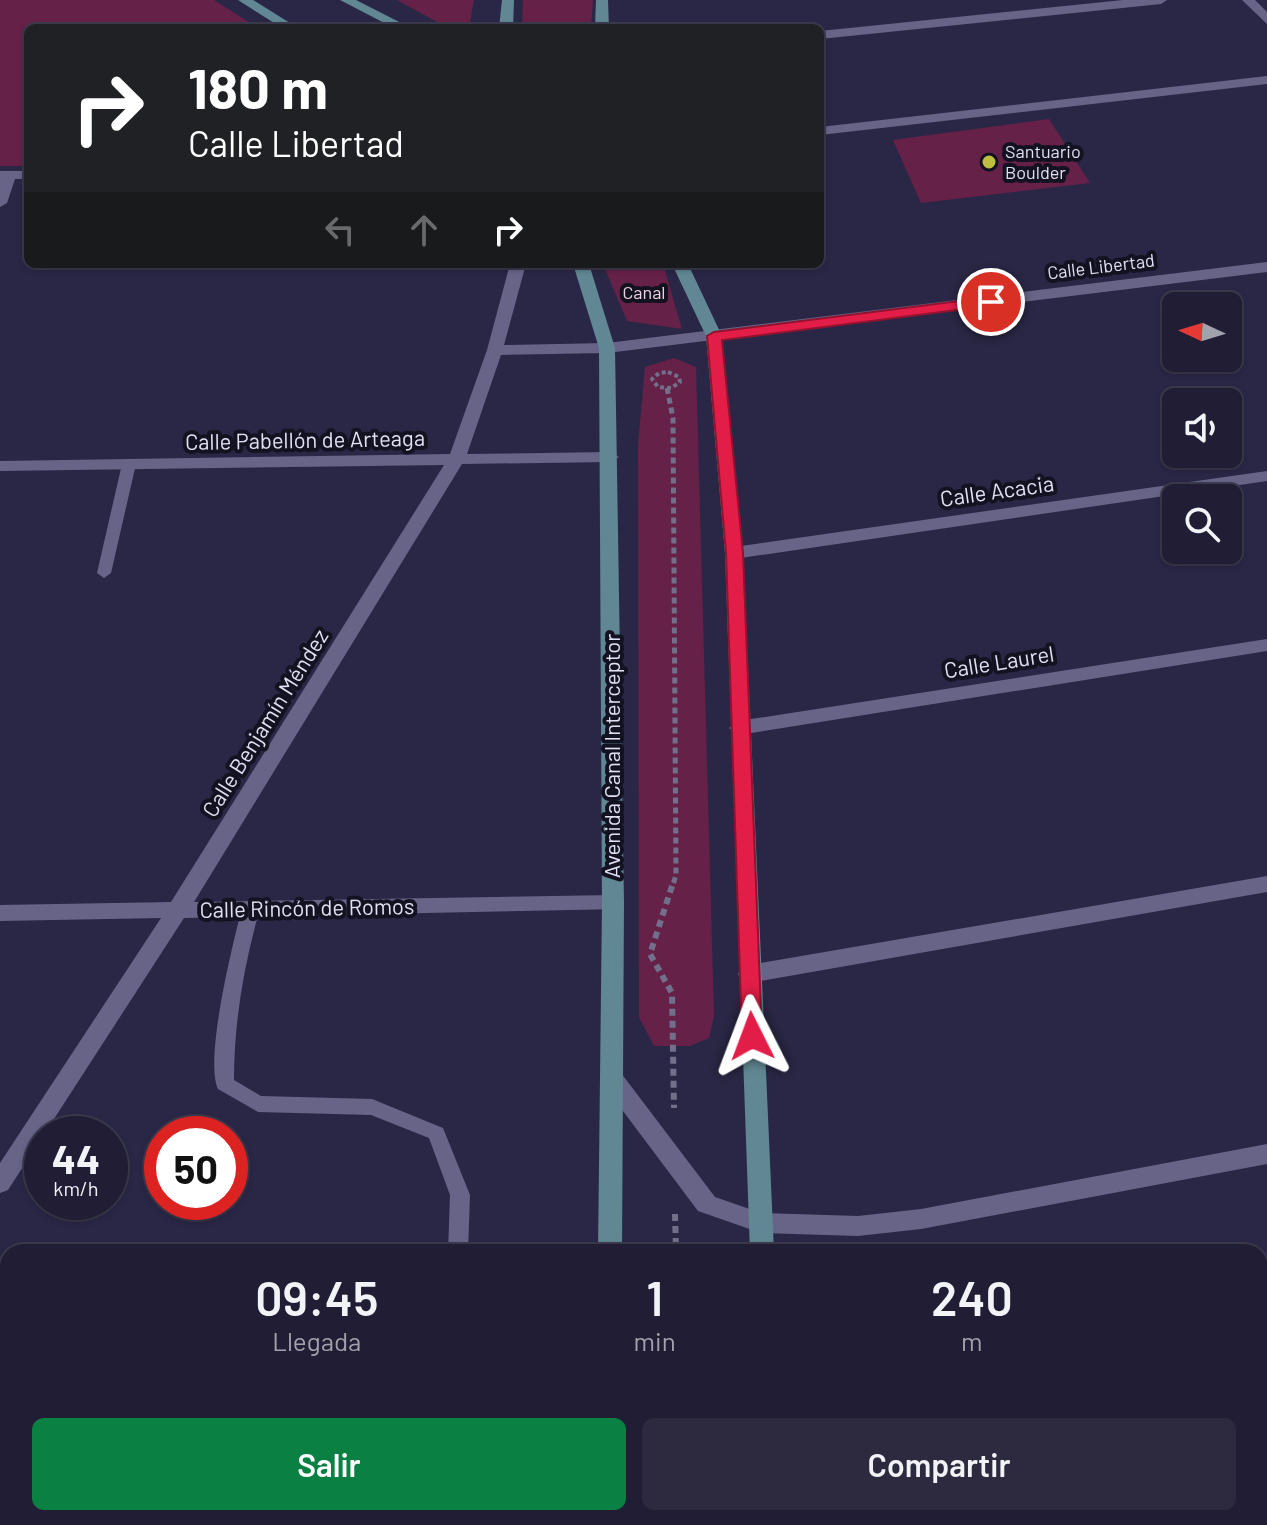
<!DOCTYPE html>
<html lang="es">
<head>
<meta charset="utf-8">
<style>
  body { margin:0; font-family:Barlow,sans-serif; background:#2d2a40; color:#f1f3f6; height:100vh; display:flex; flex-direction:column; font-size:30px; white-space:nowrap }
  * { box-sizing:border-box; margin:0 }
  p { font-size:26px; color:#a2a2ac }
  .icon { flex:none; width:44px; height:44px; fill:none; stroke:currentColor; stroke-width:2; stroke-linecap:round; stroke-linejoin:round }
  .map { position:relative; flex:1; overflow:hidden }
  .details { position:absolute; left:0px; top:1244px; width:1268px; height:282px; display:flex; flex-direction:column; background:#201d34; border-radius:24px 24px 0 0; box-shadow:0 2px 6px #0004,0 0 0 2px #3d3b4f }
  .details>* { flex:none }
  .top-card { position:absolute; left:24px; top:24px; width:800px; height:244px; border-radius:12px; box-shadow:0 2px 6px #0004,0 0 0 2px #3d3b4f; background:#202124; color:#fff; overflow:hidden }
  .needle { width:52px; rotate:274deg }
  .tools { position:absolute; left:1162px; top:292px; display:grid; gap:16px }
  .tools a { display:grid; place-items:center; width:80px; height:80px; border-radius:12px; background:#201d34; box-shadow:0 2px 6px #0004,0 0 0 2px #3d3b4f; font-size:40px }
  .speed { position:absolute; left:24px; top:1116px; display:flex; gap:16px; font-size:40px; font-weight:700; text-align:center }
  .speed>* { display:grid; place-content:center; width:104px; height:104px; border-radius:50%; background:#201d34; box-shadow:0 2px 6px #0004,0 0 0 2px #3d3b4f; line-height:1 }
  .speed small { font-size:20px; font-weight:400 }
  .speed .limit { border:12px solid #d22; background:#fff; color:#111 }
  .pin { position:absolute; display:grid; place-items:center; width:68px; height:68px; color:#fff; margin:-34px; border:4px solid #fff; border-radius:50%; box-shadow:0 2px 8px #0007 }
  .me { position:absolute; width:88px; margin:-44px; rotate:357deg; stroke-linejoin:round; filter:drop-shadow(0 0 6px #0008) }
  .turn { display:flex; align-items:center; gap:28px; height:168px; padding:0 32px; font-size:36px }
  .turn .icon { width:104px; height:104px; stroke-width:2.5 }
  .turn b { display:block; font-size:56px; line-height:68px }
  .lanes { display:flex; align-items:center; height:76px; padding:0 32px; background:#0003; justify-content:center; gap:40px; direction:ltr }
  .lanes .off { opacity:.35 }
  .eta { display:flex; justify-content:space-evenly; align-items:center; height:136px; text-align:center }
  .eta b { font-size:48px; font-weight:600; line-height:56px }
  .button { display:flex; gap:16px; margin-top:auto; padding:16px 32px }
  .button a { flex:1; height:92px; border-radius:12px; background:#0b8043; color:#fff; font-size:32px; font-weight:600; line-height:92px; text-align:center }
  .button a+a { background:#2d2a40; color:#f1f3f6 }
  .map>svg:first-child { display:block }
</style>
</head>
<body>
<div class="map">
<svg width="1267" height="1525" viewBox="0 0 1267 1525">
  <rect width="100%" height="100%" fill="#2a2746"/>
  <g fill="#662149">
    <polygon points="0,0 214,0 258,28 28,28 28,166 0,166"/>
    <polygon points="397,0 474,0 469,28 448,28"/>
    <polygon points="523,0 593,0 591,28 522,28"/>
    <polygon points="1049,119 1090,183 921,203 893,140"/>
    <polygon points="603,264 663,264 682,329 627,321"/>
    <polygon points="674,358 696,367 714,1016 709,1038 690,1046 654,1046 639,1017 638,445 645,367"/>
    <rect x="630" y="1518" width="103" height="7"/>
  </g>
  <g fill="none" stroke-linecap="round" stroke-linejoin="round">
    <polygon stroke="#716f89" stroke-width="4" stroke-dasharray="4 3" stroke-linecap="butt" points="668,372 679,377 680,382 671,388 658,387 652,379 659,373"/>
    <polyline stroke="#716f89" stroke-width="5" stroke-dasharray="6 4" stroke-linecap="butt" points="667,388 673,418 676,875 672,888"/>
    <g stroke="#716f89" stroke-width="6" stroke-dasharray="7 5" stroke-linecap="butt">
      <polyline points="672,886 650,954 672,993 674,1108"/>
      <polyline points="675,1214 676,1252"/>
      <polyline points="644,1518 649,1525"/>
    </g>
    <g fill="#676488" fill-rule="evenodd">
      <polygon points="129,460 136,464 111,573 104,578 97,573 122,464"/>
      <path d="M251 902 257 903 260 908C244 965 234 1021 234 1080L261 1096 372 1099 443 1128 470 1195 468 1252H448L450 1195 429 1138 371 1115 258 1112 218 1089C204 1059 233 943 242 908L245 903Z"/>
    </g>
    <g fill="#676488" fill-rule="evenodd">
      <polygon points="1123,0 1167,0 1161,4 820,39 820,31"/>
      <polygon points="1242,0 1255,0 1267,12 1267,24"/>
      <polygon points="1267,76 1267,84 820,135 820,127"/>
      <polygon points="0,171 28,171 28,179 15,179 7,203 0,207"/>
      <polygon points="1267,262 1267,272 607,353 501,355 467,454 610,452 619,457 610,462 462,464 194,902 613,895 621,897 624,903 621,909 184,918 8,1190 0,1193 0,1163 161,918 0,921 0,905 171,902 444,465 0,471 0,461 450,454 487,350 510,264 526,264 504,345 607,343"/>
      <polygon points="1267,471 1267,481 734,559 725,553 734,547"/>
      <polygon points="1267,639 1267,651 739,735 729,728 739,721"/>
      <polygon points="1267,876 1267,892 749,983 741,980 738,974 741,968 749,965"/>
      <polygon points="613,1071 621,1073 715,1197 761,1213 858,1216 921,1209 1267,1144 1267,1164 921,1229 858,1236 761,1233 698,1211 605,1087 602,1080 605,1073"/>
      <polygon points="1267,1479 1267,1505 1260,1506 1260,1480"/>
      <polygon points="1104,1518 1161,1518 1157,1525 1101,1525"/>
    </g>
    <g fill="#608793" fill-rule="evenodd">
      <polygon points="238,0 253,0 298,28 282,28"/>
      <polygon points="340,0 356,0 411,28 394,28"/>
      <polygon points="502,0 514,0 513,28 499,28"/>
      <polygon points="596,0 608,0 609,28 595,28"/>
      <polygon points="573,264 589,264 615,348 624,903 622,1252 598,1252 602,903 599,348"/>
      <polygon points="672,264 688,264 722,336 743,553 774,1252 750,1252 725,553 706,336"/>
      <polygon points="589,1518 617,1518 616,1525 588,1525"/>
      <rect x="759" y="1518" width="28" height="7"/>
    </g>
  </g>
  <polygon fill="#e11d48" stroke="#92132f" stroke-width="2" points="991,297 998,302 996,305 722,340 743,553 762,1036 759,1042 745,1042 742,1036 726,553 707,336 714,332"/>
  <circle fill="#c0be40" stroke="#131220" stroke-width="3" cx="989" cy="162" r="8"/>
  <g text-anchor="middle" stroke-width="8" stroke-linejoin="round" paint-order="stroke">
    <g font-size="18" fill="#e1e0f4" stroke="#131220" text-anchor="start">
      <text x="1005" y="158">Santuario<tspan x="1005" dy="21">Boulder</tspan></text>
    </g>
    <g font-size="18" fill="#e1e0f4" stroke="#131220">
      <text transform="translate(1101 267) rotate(-7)" y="6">Calle Libertad</text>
    </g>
    <g font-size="18" fill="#f0d4e1" stroke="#131220">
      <text x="644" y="299">Canal</text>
    </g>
    <g font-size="22" fill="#e1e0f4" stroke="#131220">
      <text transform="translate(305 440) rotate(-1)" y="8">Calle Pabellón de Arteaga</text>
      <text transform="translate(997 491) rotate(-8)" y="8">Calle Acacia</text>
      <text transform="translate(999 662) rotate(-9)" y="8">Calle Laurel</text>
      <text transform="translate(265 723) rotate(-58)" y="8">Calle Benjamín Méndez</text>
      <text transform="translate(612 756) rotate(-90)" y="8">Avenida Canal Interceptor</text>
      <text transform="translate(307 908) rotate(-1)" y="8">Calle Rincón de Romos</text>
    </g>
  </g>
</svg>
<div class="tools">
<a><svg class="needle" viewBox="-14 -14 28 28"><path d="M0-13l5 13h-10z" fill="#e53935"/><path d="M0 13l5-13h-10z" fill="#a2a2ac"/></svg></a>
<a><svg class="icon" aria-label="sound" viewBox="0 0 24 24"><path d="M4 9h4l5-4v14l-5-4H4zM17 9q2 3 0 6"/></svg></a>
<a><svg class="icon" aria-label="search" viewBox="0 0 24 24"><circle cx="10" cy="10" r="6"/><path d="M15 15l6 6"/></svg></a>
</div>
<div class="speed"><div>44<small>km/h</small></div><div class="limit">50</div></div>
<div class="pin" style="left:991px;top:302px;background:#d93025"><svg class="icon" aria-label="arrive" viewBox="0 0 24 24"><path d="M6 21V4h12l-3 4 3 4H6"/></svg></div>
<svg class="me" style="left:752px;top:1036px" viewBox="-20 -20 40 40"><path d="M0-17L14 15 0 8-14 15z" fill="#e11d48" stroke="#fff" stroke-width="4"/></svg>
<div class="top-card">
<div class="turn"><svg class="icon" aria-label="right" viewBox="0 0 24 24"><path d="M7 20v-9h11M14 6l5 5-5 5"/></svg><div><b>180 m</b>Calle Libertad</div></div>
<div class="lanes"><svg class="icon off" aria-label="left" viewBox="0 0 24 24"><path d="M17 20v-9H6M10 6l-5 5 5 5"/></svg><svg class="icon off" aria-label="ahead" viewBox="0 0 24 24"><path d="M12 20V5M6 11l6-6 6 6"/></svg><svg class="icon" aria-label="right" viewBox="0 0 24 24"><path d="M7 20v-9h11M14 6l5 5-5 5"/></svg></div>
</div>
<section class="details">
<div class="eta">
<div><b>09:45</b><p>Llegada</p></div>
<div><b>1</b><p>min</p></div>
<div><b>240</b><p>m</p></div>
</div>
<div class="button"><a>Salir</a><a>Compartir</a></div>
</section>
</div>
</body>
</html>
